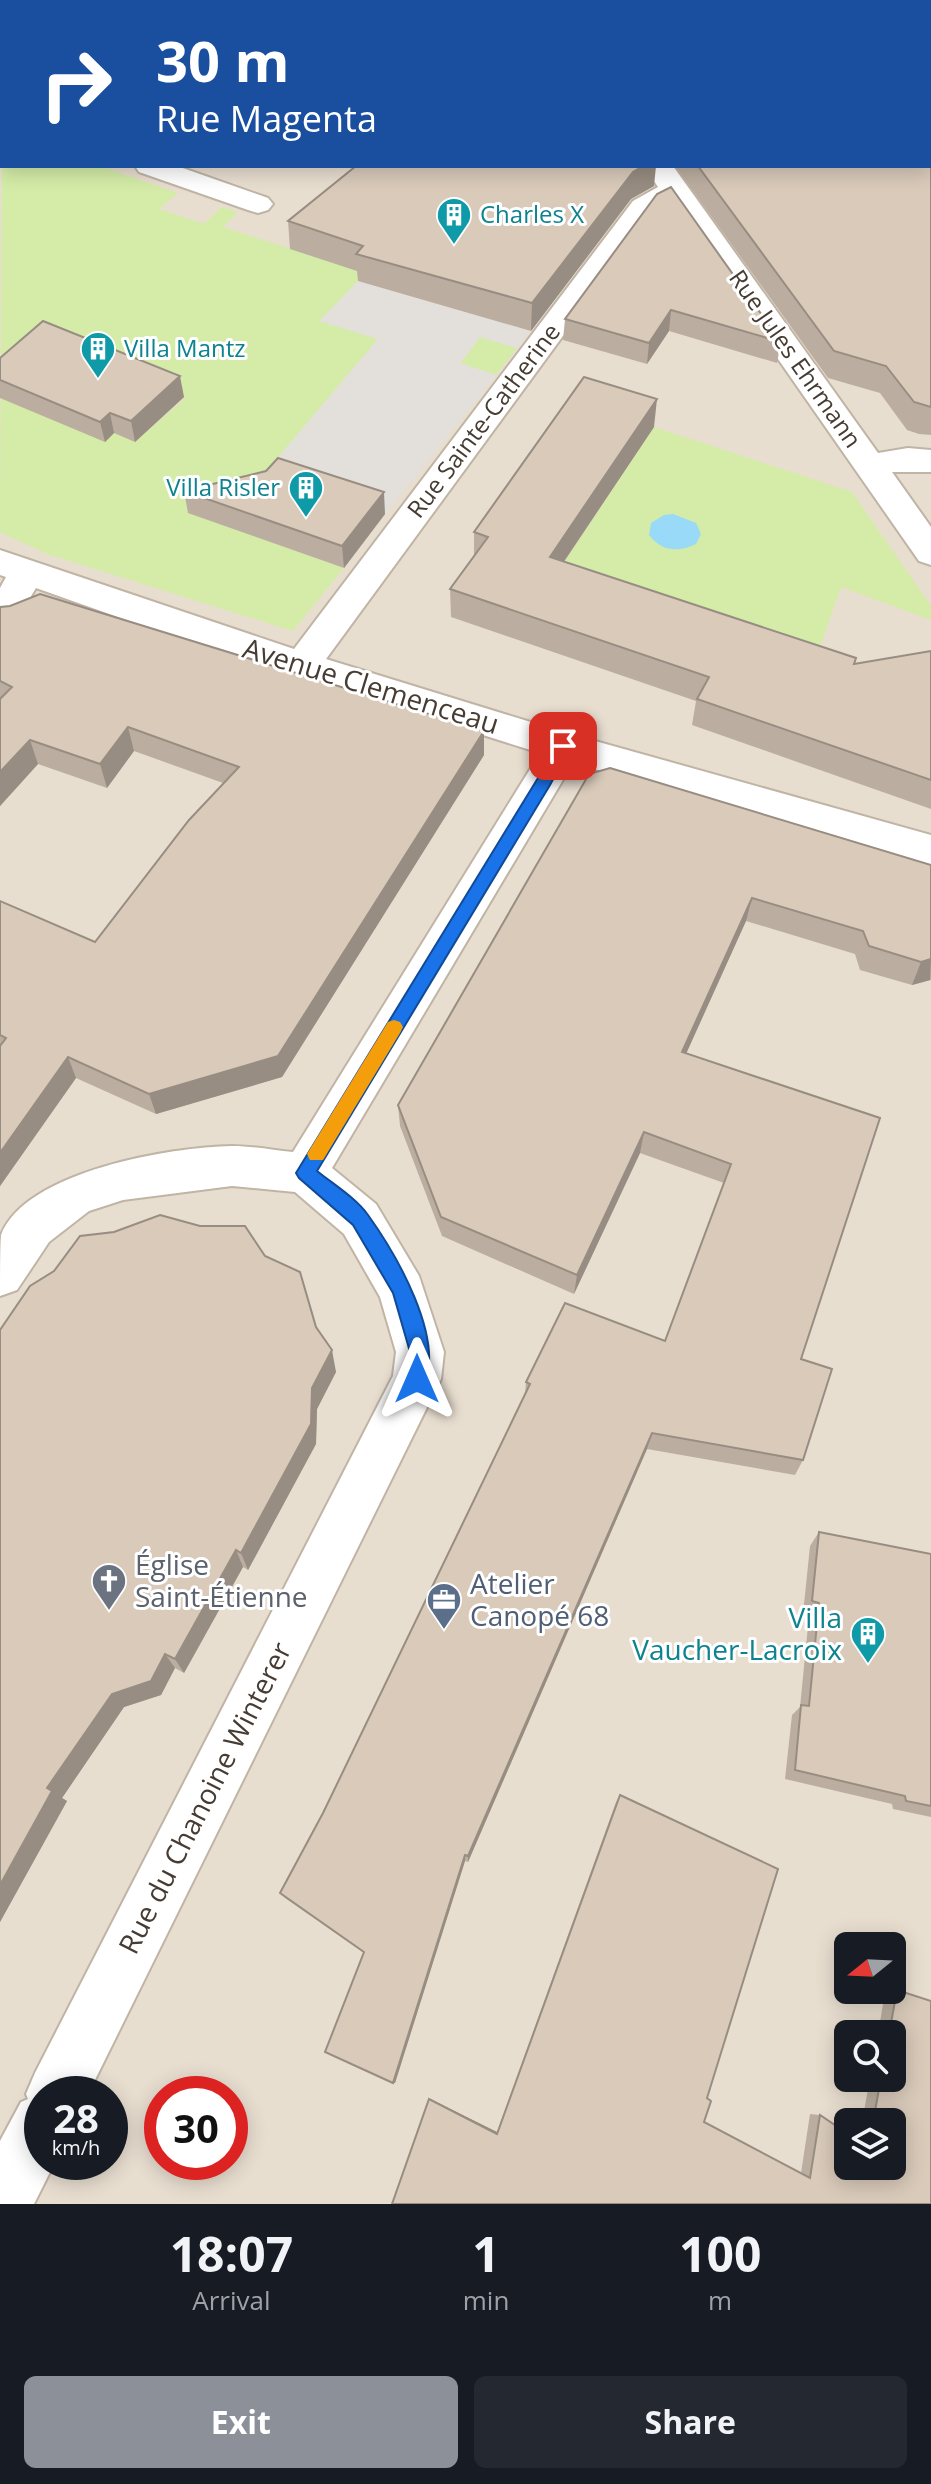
<!DOCTYPE html>
<html lang="en">
<head>
<meta charset="utf-8">
<style>
  body { margin:0; font-family:"Open Sans",sans-serif; background:#242831; color:#f1f3f6; height:100vh; display:flex; flex-direction:column; font-size:30px; white-space:nowrap }
  * { box-sizing:border-box; margin:0 }
  p { font-size:26px; color:#9ea1a6 }
  .icon { flex:none; width:44px; height:44px; fill:none; stroke:currentColor; stroke-width:2; stroke-linecap:round; stroke-linejoin:round }
  .map { position:relative; height:2204px; overflow:hidden }
  .panel { display:flex; flex-direction:column; background:#171b24; flex:1 }
  .panel>* { flex:none }
  .top-card { position:absolute; left:0px; top:0px; width:932px; height:168px; box-shadow:0 4px 20px #0003; background:#1a4fa0; color:#fff; overflow:hidden }
  .needle { width:52px; rotate:252deg }
  .buttons { position:absolute; left:834px; top:1932px; display:grid; gap:16px }
  .buttons a { display:grid; place-items:center; width:72px; height:72px; border-radius:12px; background:#171b24; box-shadow:0 4px 20px #0003; font-size:40px }
  .speed { position:absolute; left:24px; top:2076px; display:flex; gap:16px; font-size:40px; font-weight:700; text-align:center }
  .speed>* { display:grid; place-content:center; width:104px; height:104px; border-radius:50%; background:#171b24; box-shadow:0 4px 20px #0003; line-height:1 }
  .speed small { font-size:20px; font-weight:400 }
  .speed .limit { border:12px solid #d22; background:#fff; color:#111 }
  .pin { position:absolute; display:grid; place-items:center; width:68px; height:68px; color:#fff; margin:-34px; border-radius:16px; box-shadow:0 4px 12px #0006 }
  .me { position:absolute; width:88px; margin:-44px; rotate:0deg; stroke-linejoin:round; filter:drop-shadow(0 0 6px #0008) }
  .turn { display:flex; align-items:center; gap:28px; height:168px; padding:0 24px; font-size:36px }
  .turn .icon { width:104px; height:104px; stroke-width:2.5 }
  .turn b { display:block; font-size:56px; line-height:68px }
  .eta { display:flex; justify-content:space-evenly; align-items:center; height:136px; text-align:center }
  .eta b { font-size:48px; font-weight:700; line-height:56px }
  .primary-button { display:flex; gap:16px; margin-top:auto; padding:16px 24px }
  .primary-button a { flex:1; height:92px; border-radius:12px; background:#8c9099; color:#fff; font-size:32px; font-weight:700; line-height:92px; text-align:center }
  .primary-button a+a { background:#242831; color:#f1f3f6 }
  .map>svg:first-child { display:block }
</style>
</head>
<body>
<div class="map">
<svg width="931" height="2204" viewBox="0 0 931 2204">
  <rect width="100%" height="100%" fill="#f3ede3"/>
  <path fill="#e8ded0" fill-rule="evenodd" d="M0 0H931V2204H0ZM2 2H930V166H2ZM848 1946H892V1990H848ZM848 2034H892V2078H848ZM42 2094H110V2162H42ZM162 2094H230V2162H162ZM848 2122H892V2166H848Z"/>
  <g fill="#d4eca7" fill-rule="evenodd">
    <path d="M2 137V166H100L178 193 159 209 204 224 222 207 238 212 223 227 316 257 371 267 320 321 378 339 264 474 239 530 344 568 293 631 47 554 0 532ZM164 389 185 398 135 442 114 433Z"/>
    <polygon points="480,337 517,348 496,375 460,364"/>
    <polygon points="654,427 852,492 931,606 931,620 841,587 818,653 549,585"/>
  </g>
  <polygon fill="#e3e0dc" points="358,281 531,331 517,348 480,337 460,363 496,375 385,514 264,474 378,339 319,321"/>
  <path fill="#98daf7" d="M673 514 696 523 701 534 696 544C678 553 661 551 649 535L651 523 664 515Z"/>
  <g fill="none" stroke-linecap="round" stroke-linejoin="round">
    <defs>
      <g id="minor">
        <polygon points="483,0 514,0 515,2 484,2"/>
        <polygon points="585,0 612,0 584,2"/>
        <polygon points="882,0 914,0 915,2 883,2"/>
        <rect x="0" y="99" width="2" height="17"/>
        <polygon points="135,166 177,166 268,198 273,204 268,210 258,213 248,210 139,172"/>
        <path d="M644 166H673L878 453 908 448 931 450V472H892L931 527V565L919 561 670 204 653 213 326 659 563 732 931 835V865L573 763 332 1168 376 1204 419 1276 444 1352 441 1379 88 2094H42V2162H55L34 2204H0V2141L21 2102 28 2099 26 2094 35 2073 393 1376 396 1352 380 1297 344 1234 295 1192 232 1186 123 1200 89 1211 49 1242 17 1290 0 1296C0 1281 0 1248 1 1235 26 1171 171 1147 232 1146 252 1146 273 1150 293 1152L540 753 191 643 36 588 13 626 0 630V588L6 577 0 575V550L294 649 633 201 658 187Z"/>
      </g>
    </defs>
    <use href="#minor" stroke="#c0b4a5" stroke-width="4"/>
    <use href="#minor" fill="#fff" fill-rule="evenodd"/>
  </g>
  <g fill="#bbaea0">
    <polygon points="0,0 224,0 221,2 2,2 2,19 0,18"/>
    <polygon points="931,65 931,435 919,434 907,430 880,393 828,378 675,166 930,166"/>
    <polygon points="654,186 631,199 531,331 358,281 357,271 290,249 288,221"/>
    <polygon points="657,194 781,342 777,363 669,331 647,364 563,340 565,319"/>
    <polygon points="0,358 184,397 135,442 114,433 105,442 0,398"/>
    <polygon points="654,427 564,562 855,664 931,651 931,809 692,725 696,701 451,617 450,589 474,557 474,532"/>
    <polygon points="184,491 385,514 344,568 188,513"/>
    <polygon points="0,607 484,731 484,755 282,1077 156,1114 76,1078 0,1186 0,901 95,942 223,783 134,751 107,788 38,764 0,806"/>
    <polygon points="589,774 931,865 931,980 912,985 860,970 855,954 746,921 686,1053 880,1118 801,1359 803,1460 795,1475 647,1449 468,1862 465,1861 395,2083 393,2083 364,1953 285,1898 280,1893 323,1813 525,1394 526,1382 665,1341 724,1183 640,1153 574,1294 442,1236 400,1126 398,1105"/>
    <polygon points="316,1327 336,1372 317,1409 316,1444 248,1570 243,1567 184,1673 175,1668 161,1695 124,1707 62,1798 67,1801 0,1922 0,1330"/>
    <polygon points="819,1532 931,1554 931,1817 893,1809 892,1804 785,1779 792,1715 800,1707 809,1616 803,1614 810,1546"/>
    <polygon points="620,1795 707,2098 704,2122 801,2173 810,2114 820,2115 892,2166 892,2122 862,2122 870,2078 892,2078 892,2034 878,2034 885,1992 897,1990 931,2204 393,2204 430,2099 497,2132 616,1802"/>
  </g>
  <g fill="#988d82">
    <polygon points="181,0 224,0 221,2 178,2"/>
    <polygon points="643,166 656,166 654,186 631,199 531,331 532,303 633,172"/>
    <polygon points="671,310 669,331 647,364 649,343"/>
    <polygon points="180,376 184,397 135,442 131,421"/>
    <polygon points="657,399 654,427 548,585 550,557"/>
    <polygon points="110,413 114,433 105,442 100,422"/>
    <polygon points="384,492 385,514 344,568 342,546"/>
    <polygon points="128,727 134,751 107,788 100,764"/>
    <polygon points="484,731 484,755 282,1077 156,1114 149,1094"/>
    <polygon points="30,740 38,764 0,806 0,772"/>
    <polygon points="752,898 746,921 677,1074 682,1052"/>
    <polygon points="931,959 930,980 912,985 921,962"/>
    <polygon points="68,1057 76,1078 0,1186 0,1153"/>
    <polygon points="644,1132 640,1153 574,1294 577,1275"/>
    <polygon points="332,1350 336,1372 317,1409 316,1444 248,1570 241,1553 312,1388"/>
    <polygon points="652,1433 647,1449 468,1862 468,1856"/>
    <polygon points="236,1550 243,1567 184,1673 175,1659"/>
    <polygon points="165,1654 175,1668 161,1695 124,1707 62,1798 67,1801 0,1922 0,1885 47,1788 112,1694"/>
    <polygon points="465,1855 465,1861 395,2083 393,2083"/>
    <polygon points="429,2099 430,2099 497,2132 497,2134"/>
  </g>
  <g fill="#d9caba" stroke="#988d82" stroke-width="2">
    <polygon points="18,0 181,0 178,2 23,2"/>
    <polygon points="748,0 793,0 799,2 746,2"/>
    <polygon points="930,64 931,65 931,407 914,402 886,366 834,351 698,166 930,166"/>
    <polygon points="356,166 643,166 633,172 532,303 356,254 363,246 288,221"/>
    <polygon points="671,187 781,342 671,310 649,343 565,319 657,194"/>
    <polygon points="43,321 180,376 131,421 110,413 100,422 0,380 0,358"/>
    <polygon points="584,377 657,399 550,557 856,658 854,664 931,651 931,780 697,699 709,677 450,589 488,537 474,532"/>
    <polygon points="278,458 384,492 342,546 184,491 266,471"/>
    <polygon points="40,594 484,731 278,1056 149,1094 68,1057 0,1153 0,1046 6,1038 0,1035 0,901 95,942 189,820 239,767 128,727 100,764 30,740 0,772 0,699 12,687 0,681 0,607 10,606"/>
    <polygon points="610,768 931,865 931,959 921,962 869,946 863,931 752,898 682,1052 880,1118 801,1359 832,1369 803,1460 652,1433 468,1856 465,1855 393,2083 325,2052 364,1952 280,1893 323,1813 530,1384 526,1382 565,1303 665,1341 731,1164 644,1132 577,1275 441,1217 398,1105 589,774"/>
    <polygon points="160,1215 200,1226 245,1226 265,1256 300,1272 316,1327 332,1350 312,1388 311,1424 241,1553 236,1550 175,1659 165,1654 151,1681 112,1694 47,1788 52,1791 0,1885 0,1330 30,1286 54,1271 80,1236 114,1232"/>
    <polygon points="819,1532 931,1554 931,1806 906,1801 905,1796 795,1770 801,1705 809,1706 819,1603 812,1601"/>
    <polygon points="620,1795 778,1869 707,2098 711,2101 704,2122 810,2178 820,2115 848,2134 848,2166 892,2166 892,2122 873,2122 881,2078 892,2078 892,2034 889,2034 897,1990 931,2001 931,2204 392,2204 429,2099 497,2134"/>
  </g>
  <path fill="#1a73e8" stroke="#114b97" stroke-width="2" d="M563 740 571 746 550 785 317 1171C333 1184 356 1198 368 1215 396 1254 445 1338 424 1385L417 1388 410 1385 407 1379 410 1352 393 1293 353 1225 299 1178 296 1173 538 778 558 741Z"/>
  <polygon fill="#f59e0b" points="394,1020 400,1022 403,1027 400,1033 323,1160 310,1160 307,1154 310,1149 388,1022"/>
  <defs>
    <symbol id="building-pin" viewBox="-11 -11 22 30"><path d="M0 17L-7.5 6A9.5 9.5 0 1 1 7.5 6Z" fill="#0f9aa8" stroke="#fff"/><path d="M-4-6H4V6H1V3H-1V6H-4ZM-2.5-4.3h1.7v1.8h-1.7ZM.8-4.3h1.7v1.8H.8ZM-2.5-1h1.7V.8h-1.7ZM.8-1h1.7V.8H.8Z" fill="#fff"/></symbol>
    <symbol id="church-pin" viewBox="-11 -11 22 30"><path d="M0 17L-7.5 6A9.5 9.5 0 1 1 7.5 6Z" fill="#6b7280" stroke="#fff"/><path d="M-1.2-6h2.4v3.5h3.3v2.4h-3.3V6h-2.4V-.1h-3.3v-2.4h3.3Z" fill="#fff"/></symbol>
    <symbol id="office-pin" viewBox="-11 -11 22 30"><path d="M0 17L-7.5 6A9.5 9.5 0 1 1 7.5 6Z" fill="#5c6f8a" stroke="#fff"/><path d="M-6-3h4V-5.5h4V-3h4V5H-6ZM-1-4.5V-3h2v-1.5ZM-6 0V1H6V0Z" fill="#fff"/></symbol>
  </defs>
  <g fill-rule="evenodd">
    <use href="#building-pin" x="434" y="195" width="40" height="54"/>
    <use href="#building-pin" x="78" y="329" width="40" height="54"/>
    <use href="#building-pin" x="286" y="468" width="40" height="54"/>
    <use href="#church-pin" x="89" y="1561" width="40" height="54"/>
    <use href="#office-pin" x="424" y="1580" width="40" height="54"/>
    <use href="#building-pin" x="848" y="1614" width="40" height="54"/>
  </g>
  <g text-anchor="middle" stroke-width="6" stroke-linejoin="round" paint-order="stroke">
    <g font-size="24" fill="#0d838f" stroke="#fff" text-anchor="start">
      <text x="480" y="223">Charles X</text>
      <text x="124" y="357">Villa Mantz</text>
      <text x="280" y="496" text-anchor="end">Villa Risler</text>
    </g>
    <g font-size="24" fill="#463c33" stroke="#fff">
      <text transform="translate(795 359) rotate(55)" y="8">Rue Jules Ehrmann</text>
      <text transform="translate(484 421) rotate(-53)" y="8">Rue Sainte-Catherine</text>
    </g>
    <g font-size="28" fill="#463c33" stroke="#fff">
      <text transform="translate(371 686) rotate(17)" y="10">Avenue Clemenceau</text>
      <text transform="translate(205 1798) rotate(-63)" y="10">Rue du Chanoine Winterer</text>
    </g>
    <g font-size="28" fill="#5b616d" stroke="#fff" text-anchor="start">
      <text x="135" y="1575">Église<tspan x="135" dy="32">Saint-Étienne</tspan></text>
    </g>
    <g font-size="28" fill="#4e5e75" stroke="#fff" text-anchor="start">
      <text x="470" y="1594">Atelier<tspan x="470" dy="32">Canopé 68</tspan></text>
    </g>
    <g font-size="28" fill="#0d838f" stroke="#fff" text-anchor="end">
      <text x="842" y="1628">Villa<tspan x="842" dy="32">Vaucher-Lacroix</tspan></text>
    </g>
  </g>
</svg>
<div class="buttons">
<a><svg class="needle" viewBox="-14 -14 28 28"><path d="M0-13l5 13h-10z" fill="#e53935"/><path d="M0 13l5-13h-10z" fill="#9ea1a6"/></svg></a>
<a><svg class="icon" aria-label="search" viewBox="0 0 24 24"><circle cx="10" cy="10" r="6"/><path d="M15 15l6 6"/></svg></a>
<a><svg class="icon" aria-label="layers" viewBox="0 0 24 24"><path d="M12 4l9 5-9 5-9-5zM3 14l9 5 9-5"/></svg></a>
</div>
<div class="speed"><div>28<small>km/h</small></div><div class="limit">30</div></div>
<div class="pin" style="left:563px;top:746px;background:#d93025"><svg class="icon" aria-label="arrive" viewBox="0 0 24 24"><path d="M6 21V4h12l-3 4 3 4H6"/></svg></div>
<svg class="me" style="left:417px;top:1379px" viewBox="-20 -20 40 40"><path d="M0-17L14 15 0 8-14 15z" fill="#1a73e8" stroke="#fff" stroke-width="4"/></svg>
<div class="top-card">
<div class="turn"><svg class="icon" aria-label="right" viewBox="0 0 24 24"><path d="M7 20v-9h11M14 6l5 5-5 5"/></svg><div><b>30 m</b>Rue Magenta</div></div>
</div>
</div>
<section class="panel">
<div class="eta">
<div><b>18:07</b><p>Arrival</p></div>
<div><b>1</b><p>min</p></div>
<div><b>100</b><p>m</p></div>
</div>
<div class="primary-button"><a>Exit</a><a>Share</a></div>
</section>
</body>
</html>
